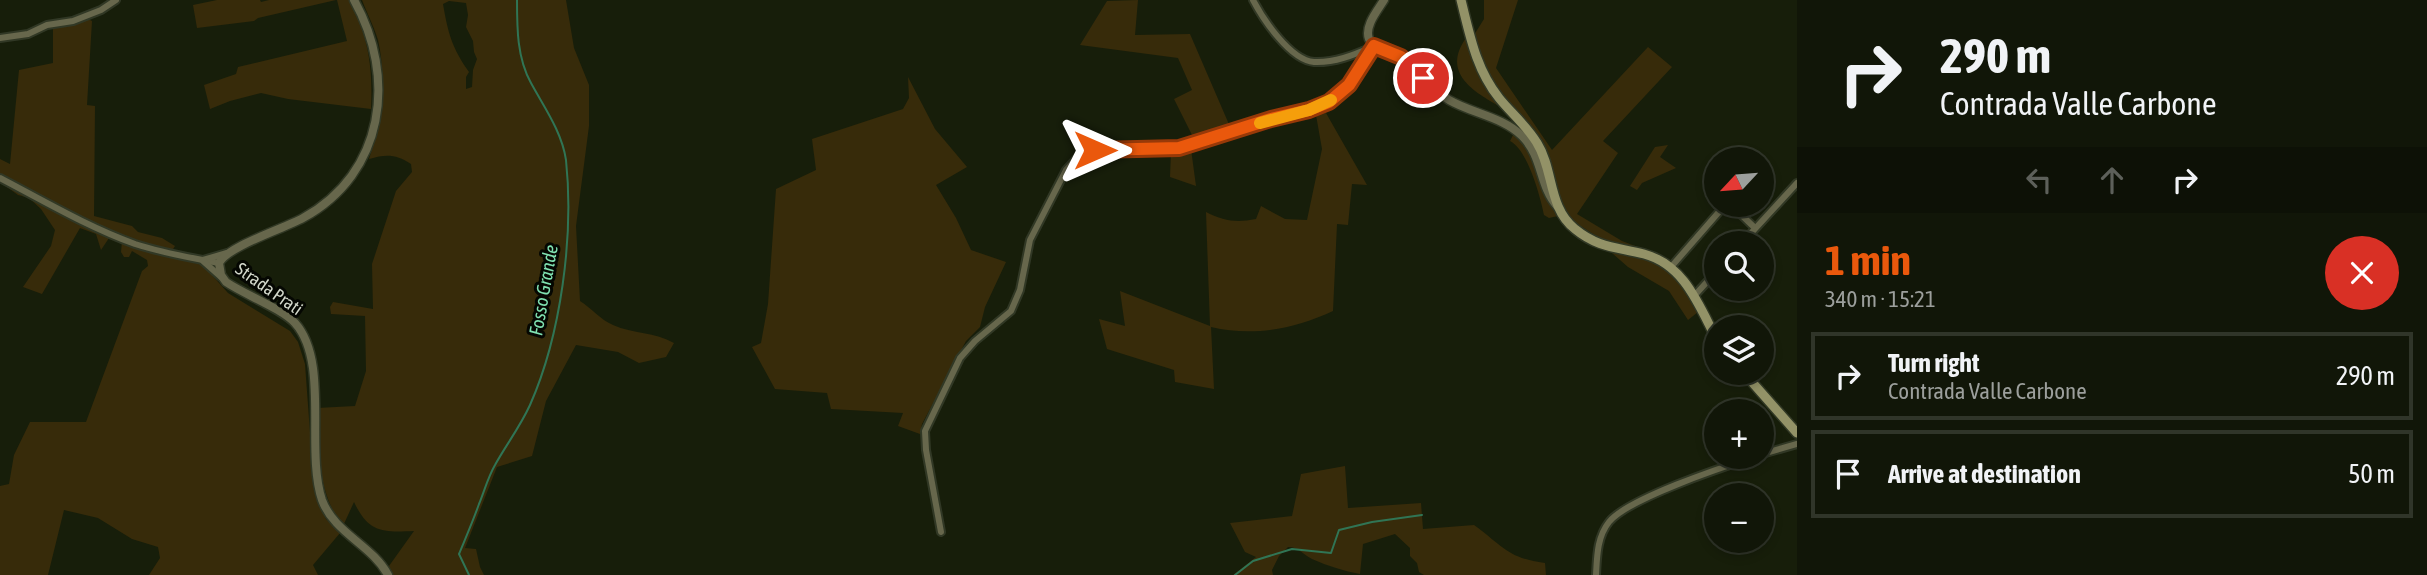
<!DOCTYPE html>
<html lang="en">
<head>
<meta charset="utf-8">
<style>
  body { margin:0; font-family:"Asap Condensed",sans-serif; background:#1e2316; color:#f1f3f6; height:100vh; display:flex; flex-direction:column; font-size:26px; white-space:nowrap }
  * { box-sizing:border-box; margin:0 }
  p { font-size:23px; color:#9c9f9c }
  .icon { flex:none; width:38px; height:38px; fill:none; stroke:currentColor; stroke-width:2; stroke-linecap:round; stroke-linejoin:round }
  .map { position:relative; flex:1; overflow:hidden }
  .details { display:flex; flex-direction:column; background:#111608; width:630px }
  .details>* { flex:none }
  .guide { background:#111608; color:#f1f3f6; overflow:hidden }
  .needle { width:46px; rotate:244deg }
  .buttons { position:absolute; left:1704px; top:147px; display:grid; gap:14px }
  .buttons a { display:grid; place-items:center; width:70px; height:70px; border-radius:50%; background:#111608; box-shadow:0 4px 10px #0003,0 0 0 2px #303529; font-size:35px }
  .pin { position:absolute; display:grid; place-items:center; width:60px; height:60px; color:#fff; margin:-30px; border:4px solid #fff; border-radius:50%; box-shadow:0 2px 7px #0007 }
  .me { position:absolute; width:77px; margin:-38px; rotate:90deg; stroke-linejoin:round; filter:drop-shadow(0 0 5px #0008) }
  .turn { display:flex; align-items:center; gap:24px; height:147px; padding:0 28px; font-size:32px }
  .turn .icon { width:91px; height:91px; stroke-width:2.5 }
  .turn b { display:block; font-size:49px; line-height:60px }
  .lanes { display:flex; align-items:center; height:66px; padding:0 28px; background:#0003; justify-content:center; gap:35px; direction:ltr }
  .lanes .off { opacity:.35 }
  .round { display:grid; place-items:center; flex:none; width:74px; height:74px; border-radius:37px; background:#1e2316 }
  .summary { display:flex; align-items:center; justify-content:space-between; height:119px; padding:0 28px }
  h1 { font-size:42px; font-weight:700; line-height:52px; color:#ea580c }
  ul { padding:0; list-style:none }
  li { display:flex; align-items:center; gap:21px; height:88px; margin:0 14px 10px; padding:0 14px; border:4px solid #303529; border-radius:0px }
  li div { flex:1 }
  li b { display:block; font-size:26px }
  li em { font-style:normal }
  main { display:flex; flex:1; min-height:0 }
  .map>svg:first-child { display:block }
</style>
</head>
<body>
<main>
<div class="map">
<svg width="1797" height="575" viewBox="0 0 1797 575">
  <rect width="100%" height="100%" fill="#171e0a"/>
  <g fill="#372b0a" fill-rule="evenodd">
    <polygon points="217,0 260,0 261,2 269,0 336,0 258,18 254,21 197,28 193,5"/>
    <path d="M337 0H349C369 36 373 69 371 109L288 99 261 93 230 101 210 109 204 85 236 74 238 67 347 41Z"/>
    <path d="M362 0H566L574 48 589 85V126L576 226 580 301C591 308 601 320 613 325 633 334 655 332 674 343L666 357 639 363 618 352 576 345 546 401 532 456 497 467 465 548 476 549 480 567 484 575H393L389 566 414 531C384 532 369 534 354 502L343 526C318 495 317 446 317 408L355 406 366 371 365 316 331 314 330 307 333 302 373 309 372 264 396 191 412 172 411 164C396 154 386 154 369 159 381 122 387 79 378 40 374 27 367 13 362 0ZM449 1 466 3 468 15 466 27 473 41 474 52 477 59 473 70 472 87 466 89V77L469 72C452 48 448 33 443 4Z"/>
    <polygon points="1138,0 1135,35 1190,34 1231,129 1195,141 1174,99 1192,90 1178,58 1080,45 1107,1"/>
    <polygon points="1484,0 1518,0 1496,68 1552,150 1648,47 1672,67 1603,141 1618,153 1577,214 1622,241 1651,252 1687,280 1700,296 1698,312 1688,320 1669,291 1628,267 1612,253 1607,243 1570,219 1560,202 1548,155 1493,81 1479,55 1474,35 1484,19"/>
    <polygon points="88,19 92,21 87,105 95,106 94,216 132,226 138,232 162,238 175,246 168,257 203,265 228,293 290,331 298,342 305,364 314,487 326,519 340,533 313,565 318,575 149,575 160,558 158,547 132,539 98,518 64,510 48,575 0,575 0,486 9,484 14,455 30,422 86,422 142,271 148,266 147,260 132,251 129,257 124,257 121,252 122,241 111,235 101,250 96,234 80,228 42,294 23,287 51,246 55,230 41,209 29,198 18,195 0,182 0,159 10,164 19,70 53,63 53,27"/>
    <path d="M1466 38C1474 63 1484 86 1501 107 1474 92 1441 73 1466 38Z"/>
    <polygon points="908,77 935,129 967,167 936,185 956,218 971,250 1006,262 985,307 980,327 966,341 922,424 920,434 898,426 903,413 831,409 827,393 775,389 752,347 761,343 768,304 776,189 816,170 812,139 903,109 909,98"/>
    <path d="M1326 113 1367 185 1352 184 1348 225 1337 224 1333 311C1294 329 1253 337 1211 327L1214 389 1175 382 1174 370 1107 349 1099 319 1125 326 1120 291 1210 326 1206 212C1224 221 1236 223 1256 219L1261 206 1285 219 1307 220 1322 149 1316 115Z"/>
    <path d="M1514 133C1542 160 1537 189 1558 216L1549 218 1544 215C1540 195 1527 149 1510 141Z"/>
    <polygon points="1668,145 1660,157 1676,168 1642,183 1637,190 1630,186 1655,147"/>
    <polygon points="1191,149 1196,186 1170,177 1171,152"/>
    <path d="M1345 466 1348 508 1421 503 1423 529 1474 525C1503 546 1507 558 1545 563L1546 575H1424L1419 572 1417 563 1410 556V548L1395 534 1363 544 1360 574C1344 571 1328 566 1312 559 1302 554 1299 547 1288 547L1279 556 1272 570 1273 575H1233L1256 557 1245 552 1230 523 1292 516 1301 474Z"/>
  </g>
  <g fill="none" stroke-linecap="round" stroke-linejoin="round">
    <g stroke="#307555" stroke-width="2">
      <path d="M469 575 459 554C466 537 473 521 479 504 484 492 488 477 495 465 506 445 520 427 530 405 561 335 574 236 566 160 562 132 544 107 531 83 517 58 517 28 517 0"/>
      <polyline points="1235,575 1253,561 1292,549 1331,553 1339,530 1372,522 1422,515"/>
    </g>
    <defs>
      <g id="minor">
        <path d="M1253 0C1263 19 1290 60 1314 62 1334 63 1354 55 1372 47"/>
        <polyline points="0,38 28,34 47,25 73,21 101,10 116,0"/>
        <path d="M0 178C44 201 88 227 135 244 163 253 191 258 219 263"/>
        <polyline points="1731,205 1755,228"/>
        <polyline points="1742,243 1797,183"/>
        <polyline points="203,260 227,253"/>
        <polyline points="203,261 221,277"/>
        <polyline points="1671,267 1725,205"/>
        <polyline points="1695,295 1717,271"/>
        <polyline points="1762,454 1797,444"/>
        <polyline points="941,532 926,450 925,431 960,358 975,341 1011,311 1020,290 1030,240 1066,170 1076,159 1085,152 1095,150 1179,148 1271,119 1309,110 1329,101 1349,85 1374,46"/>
        <path d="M1596 575C1597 557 1597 537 1609 522 1627 499 1723 467 1754 457"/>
      </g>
      <g id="tertiary">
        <path d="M354 0C397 77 385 173 303 218 283 229 228 246 219 263L221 275 226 282C245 295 281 308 295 323 330 362 305 449 322 500 334 533 372 545 388 575"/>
        <path d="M1384 0C1378 10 1364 26 1369 39 1374 51 1391 52 1401 57 1420 68 1430 89 1449 100 1471 113 1503 117 1522 136 1543 157 1539 186 1557 206"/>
      </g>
      <g id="secondary">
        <path d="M1461 0C1470 36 1476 69 1499 98 1511 113 1527 126 1537 143 1554 170 1548 208 1575 229 1598 248 1617 247 1644 254 1685 265 1699 306 1717 340"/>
        <polyline points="1744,373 1797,433"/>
      </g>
    </defs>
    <use href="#minor" stroke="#313825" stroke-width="10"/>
    <use href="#tertiary" stroke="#313825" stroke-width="11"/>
    <use href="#secondary" stroke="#313825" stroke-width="12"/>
    <use href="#minor" stroke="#67674c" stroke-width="6"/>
    <use href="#tertiary" stroke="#67674c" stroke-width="8"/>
    <use href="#secondary" stroke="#939267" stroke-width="9"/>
  </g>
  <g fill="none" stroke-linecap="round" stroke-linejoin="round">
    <defs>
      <polyline id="route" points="1095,150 1179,148 1271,119 1309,110 1329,102 1349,85 1374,46 1401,57 1423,78"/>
    </defs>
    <use href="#route" stroke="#983908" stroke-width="18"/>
    <use href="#route" stroke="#ea580c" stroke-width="12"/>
    <polyline stroke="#f59e0b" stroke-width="12" points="1260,123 1309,110 1331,100"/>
  </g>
  <g text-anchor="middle" stroke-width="6" stroke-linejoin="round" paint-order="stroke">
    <g font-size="18" fill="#d3d8cb" stroke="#050702">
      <text transform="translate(269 289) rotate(35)" y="6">Strada Prati</text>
    </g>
    <g font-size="19" font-style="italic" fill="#80e2b1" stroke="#050702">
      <text transform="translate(543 290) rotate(-80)" y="7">Fosso Grande</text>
    </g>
  </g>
</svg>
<div class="buttons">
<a><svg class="needle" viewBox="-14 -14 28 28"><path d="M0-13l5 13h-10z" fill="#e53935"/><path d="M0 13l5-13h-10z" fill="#9c9f9c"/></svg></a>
<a><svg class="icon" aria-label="search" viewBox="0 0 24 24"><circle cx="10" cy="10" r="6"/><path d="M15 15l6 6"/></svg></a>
<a><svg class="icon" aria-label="layers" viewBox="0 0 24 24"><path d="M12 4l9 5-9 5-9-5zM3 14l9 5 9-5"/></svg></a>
<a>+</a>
<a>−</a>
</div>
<div class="pin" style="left:1423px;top:78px;background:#d93025"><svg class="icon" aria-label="arrive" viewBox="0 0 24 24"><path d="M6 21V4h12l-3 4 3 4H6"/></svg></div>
<svg class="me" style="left:1095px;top:150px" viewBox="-20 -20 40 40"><path d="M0-17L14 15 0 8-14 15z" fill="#ea580c" stroke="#fff" stroke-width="4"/></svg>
</div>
<section class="details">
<div class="guide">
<div class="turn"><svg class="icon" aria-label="right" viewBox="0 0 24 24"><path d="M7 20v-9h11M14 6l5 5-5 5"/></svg><div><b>290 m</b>Contrada Valle Carbone</div></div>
<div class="lanes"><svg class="icon off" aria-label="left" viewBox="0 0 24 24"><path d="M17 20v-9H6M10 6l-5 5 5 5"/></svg><svg class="icon off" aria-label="ahead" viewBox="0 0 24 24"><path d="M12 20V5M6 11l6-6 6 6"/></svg><svg class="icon" aria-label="right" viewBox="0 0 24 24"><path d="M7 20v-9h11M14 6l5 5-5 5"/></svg></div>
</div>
<div class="summary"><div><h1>1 min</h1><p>340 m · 15:21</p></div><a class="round" style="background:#d93025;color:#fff"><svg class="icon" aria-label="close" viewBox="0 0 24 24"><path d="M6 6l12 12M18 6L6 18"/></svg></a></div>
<ul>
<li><svg class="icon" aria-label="right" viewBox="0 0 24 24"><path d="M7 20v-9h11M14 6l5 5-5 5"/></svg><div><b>Turn right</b><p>Contrada Valle Carbone</p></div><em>290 m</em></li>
<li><svg class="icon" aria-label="arrive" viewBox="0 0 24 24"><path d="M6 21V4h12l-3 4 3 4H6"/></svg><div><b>Arrive at destination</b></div><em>50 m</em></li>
</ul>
</section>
</main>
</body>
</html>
